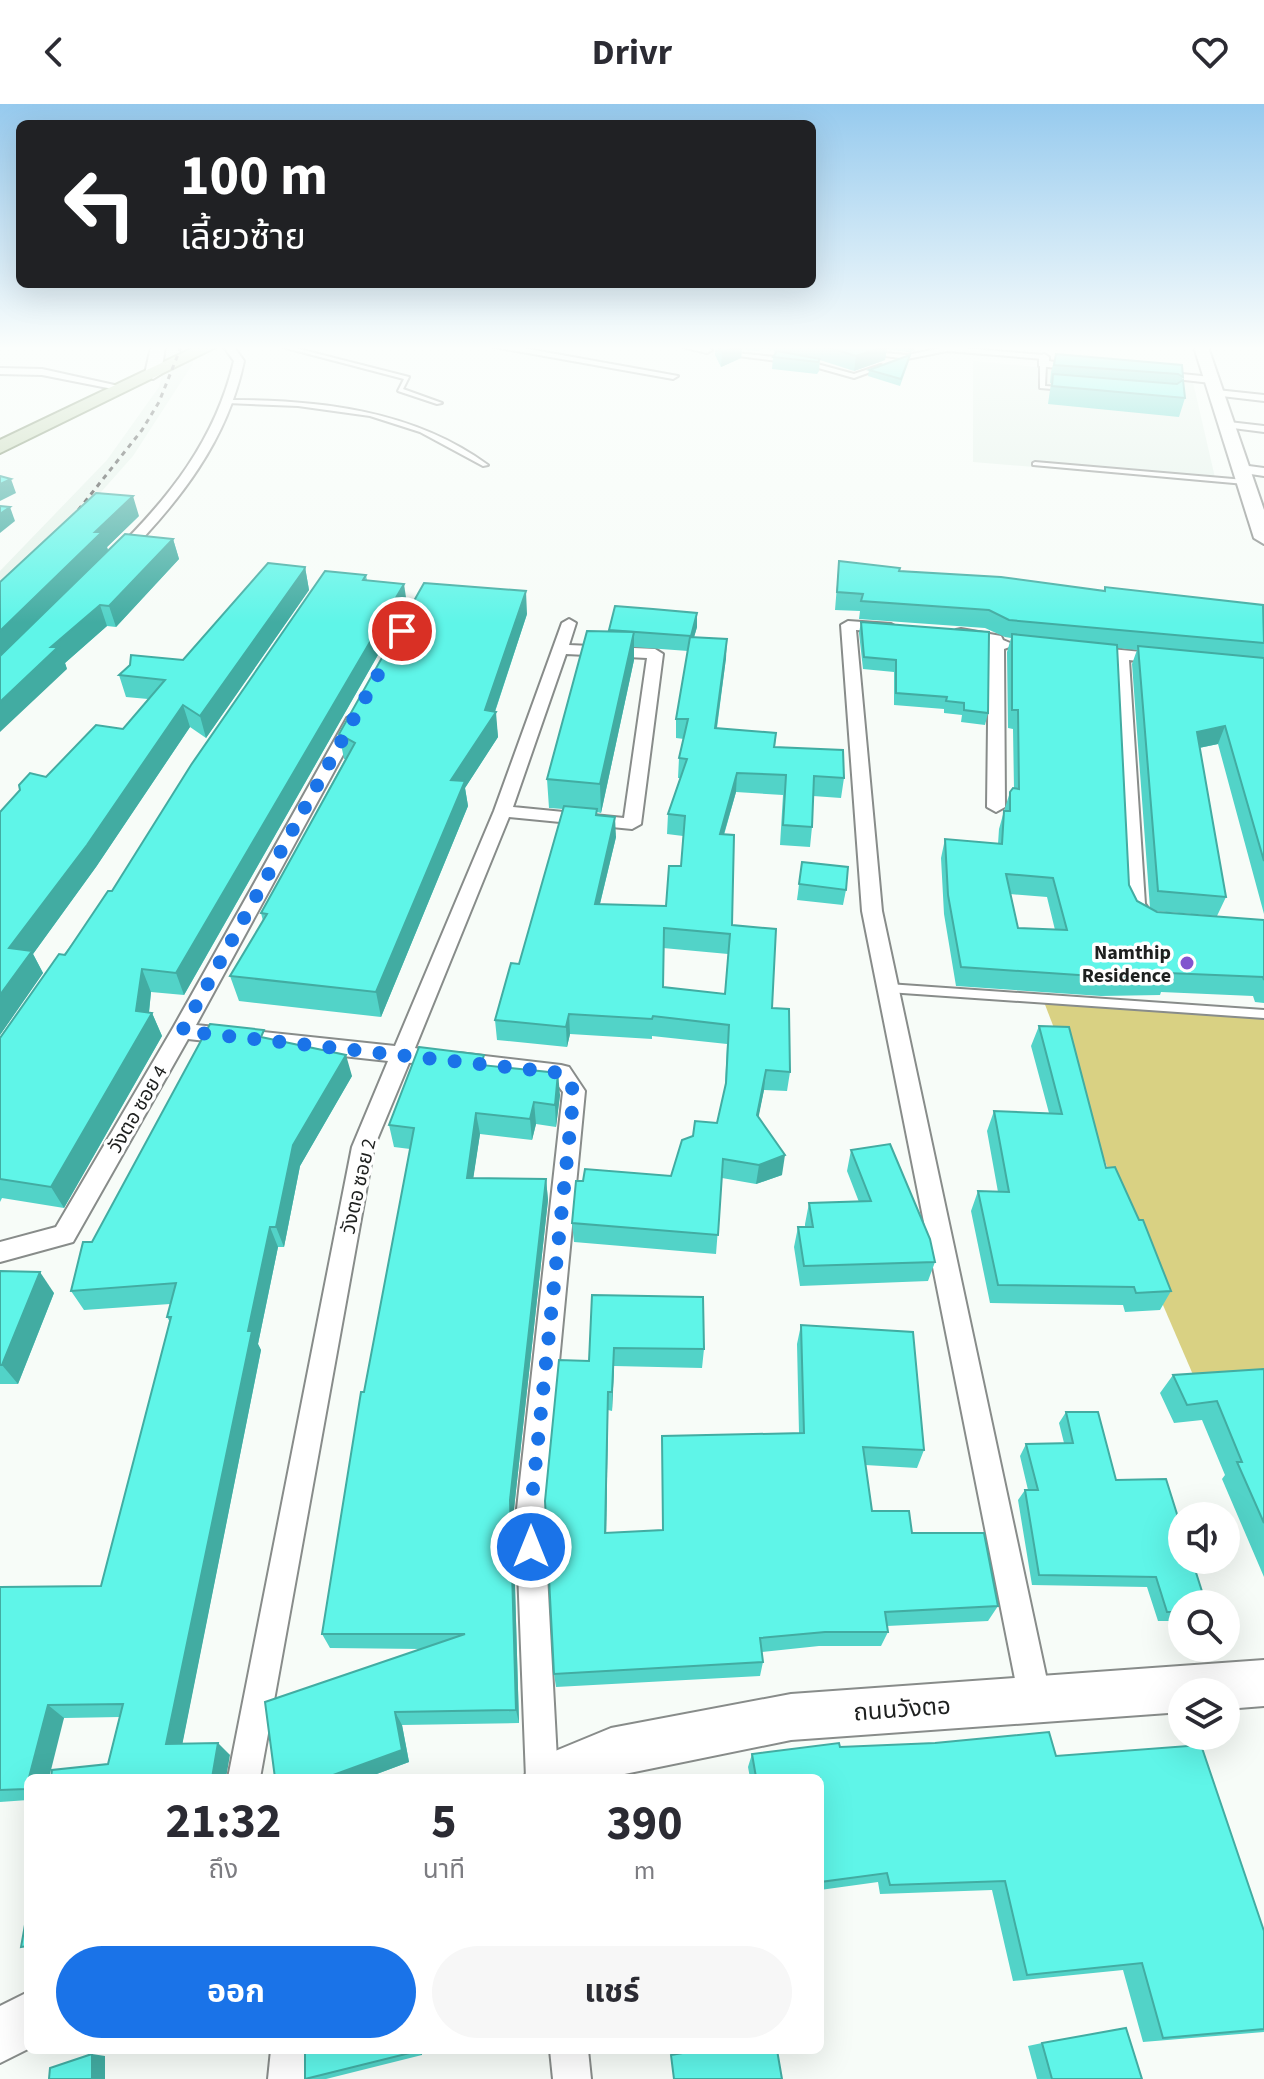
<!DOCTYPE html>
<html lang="th">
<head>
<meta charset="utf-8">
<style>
  body { margin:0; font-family:"Source Sans 3","Noto Sans Thai",sans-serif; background:#f7f7f7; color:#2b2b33; height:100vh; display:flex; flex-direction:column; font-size:30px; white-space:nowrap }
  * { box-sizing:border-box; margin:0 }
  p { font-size:26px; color:#7c7c81 }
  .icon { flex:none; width:44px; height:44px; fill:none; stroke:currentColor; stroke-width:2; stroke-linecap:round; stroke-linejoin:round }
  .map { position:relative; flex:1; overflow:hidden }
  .panel { position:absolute; left:24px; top:1670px; width:800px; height:280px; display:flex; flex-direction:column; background:#fff; border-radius:12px; box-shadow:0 8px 32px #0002 }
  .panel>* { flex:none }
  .banner { position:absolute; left:16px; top:16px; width:800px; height:168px; border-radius:12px; box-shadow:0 8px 32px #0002; background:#202124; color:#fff; overflow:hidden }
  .buttons { position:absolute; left:1168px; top:1398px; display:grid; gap:16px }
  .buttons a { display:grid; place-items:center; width:72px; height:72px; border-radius:50%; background:#fff; box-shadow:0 8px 32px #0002; font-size:40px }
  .pin { position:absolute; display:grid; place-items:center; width:68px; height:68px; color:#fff; margin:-34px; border:4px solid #fff; border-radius:50%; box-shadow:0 2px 8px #0007 }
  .me { position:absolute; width:88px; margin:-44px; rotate:0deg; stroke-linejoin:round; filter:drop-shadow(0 0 6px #0008) }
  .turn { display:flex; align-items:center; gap:28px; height:168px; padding:0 32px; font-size:36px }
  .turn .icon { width:104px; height:104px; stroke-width:2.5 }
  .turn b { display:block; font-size:56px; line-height:68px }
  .eta { display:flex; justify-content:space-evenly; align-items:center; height:136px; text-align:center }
  .eta b { font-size:48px; font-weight:700; line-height:56px }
  .cta { display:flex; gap:16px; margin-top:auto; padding:16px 32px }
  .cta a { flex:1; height:92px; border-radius:48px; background:#1a73e8; color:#fff; font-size:32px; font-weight:700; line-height:92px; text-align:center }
  .cta a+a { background:#f7f7f7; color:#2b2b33 }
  header { display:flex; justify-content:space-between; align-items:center; height:104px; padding:0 32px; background:#fff; font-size:36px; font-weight:700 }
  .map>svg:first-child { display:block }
</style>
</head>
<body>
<header><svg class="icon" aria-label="back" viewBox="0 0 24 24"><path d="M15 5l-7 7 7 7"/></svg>Drivr<svg class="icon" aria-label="heart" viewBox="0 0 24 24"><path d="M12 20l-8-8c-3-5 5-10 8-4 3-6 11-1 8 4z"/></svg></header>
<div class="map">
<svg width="1264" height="1975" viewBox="0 0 1264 1975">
  <rect width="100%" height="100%" fill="#f7fcf8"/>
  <g fill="#e5f2ea">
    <polygon points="168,243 198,243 192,261 133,352 38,459 0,495 0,467 107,356 159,283"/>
    <polygon points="973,257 1193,278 1216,378 973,358"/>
  </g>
  <polygon fill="#d9d183" points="1044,898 1264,914 1264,1279 1197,1280 1138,1143"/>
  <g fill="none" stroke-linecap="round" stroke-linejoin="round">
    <defs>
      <g id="lane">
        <polygon points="282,243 291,243 409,273 403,285 442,299 437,300 398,287 404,275"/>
        <polygon points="947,243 1044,251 1047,253 1044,255 947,247 907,255 871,250 874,248 907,251"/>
        <polygon points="736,249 785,254 788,256 785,258 738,252"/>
        <polygon points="806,257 854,270 881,261 884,263 854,274 804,260"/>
        <polygon points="1043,258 1046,260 1045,282 1062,283 1064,286 1040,284 1040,260"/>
        <path d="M229 296C319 296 413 306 488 361L483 362 420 328 370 312 298 302 227 299Z"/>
        <polygon points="1035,358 1245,376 1248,378 1245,380 1033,361 1033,359"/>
        <polygon points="888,880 1264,906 1264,914 888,888 883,884"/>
      </g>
      <g id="street">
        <path d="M224 243H234L244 257C227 338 179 398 122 456H112V450C169 394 215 337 234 257Z"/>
        <polygon points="494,243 517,243 678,272 673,275"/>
        <polygon points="682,243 707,243 712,246 707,249"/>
        <polygon points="1044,250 1049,253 1049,257 1088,264 1083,267 1039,262 1039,253"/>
        <polygon points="0,264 42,265 128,284 123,287 42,271 0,270"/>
        <polygon points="1153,267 1211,273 1216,276 1211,279 1149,272 1149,268"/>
        <polygon points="1217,286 1264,291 1264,297 1213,291 1211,289"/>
        <polygon points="1229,318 1264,322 1264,328 1225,323 1225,319"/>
        <polygon points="1241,361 1264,364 1264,372 1237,368 1237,362"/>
        <path d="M569 515 576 519 569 541 655 545 663 550 641 720 632 725 509 713 415 944 424 946 427 952 424 958 409 959 374 1043 260 1674H228L352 1043 388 957 188 935 73 1138 0 1158V1138L56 1123 173 924 347 614 355 609 363 614 196 921 395 942 494 707 562 519ZM566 550 647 554 624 714 513 703Z"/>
        <polygon points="848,517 891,520 898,524 891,528 856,526 882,807 1051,1595 1046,1606 1035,1611 1024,1606 1019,1595 862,807 841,521"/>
        <polygon points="961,525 1001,532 1003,536 1015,541 1004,545 1005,703 996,708 987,703 989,538 956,532 956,526"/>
        <polygon points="1090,543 1163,550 1171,555 1163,560 1129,556 1145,800 1157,817 1147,823 1132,815 1125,800 1114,555 1085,551 1082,548"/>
        <polygon points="459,949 561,961 569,963 585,987 544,1414 558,1674 526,1674 516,1414 563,988 554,976 451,963 448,957 451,951"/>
        <polygon points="271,1946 309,1946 306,1975 268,1975"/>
        <polygon points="550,1946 588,1946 591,1975 553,1975"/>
      </g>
      <g id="secondary">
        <polygon points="151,243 165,243 161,270 153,275 145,270"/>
        <polygon points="1194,243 1208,243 1264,406 1264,440 1254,434"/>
        <polygon points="1264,1556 1264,1602 1226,1605 1226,1588 1182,1588 1182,1608 791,1636 605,1674 524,1674 531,1657 611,1624 791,1590"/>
        <polygon points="28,1888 28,1945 0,1959 0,1902"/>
      </g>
      <polygon id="primary" points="195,243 216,243 0,349 0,336"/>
    </defs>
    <use href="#lane" stroke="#888c8a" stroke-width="4"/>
    <use href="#street" stroke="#888c8a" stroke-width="4"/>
    <use href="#secondary" stroke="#888c8a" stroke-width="4"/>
    <use href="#primary" stroke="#6c825a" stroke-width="4"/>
    <use href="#lane" fill="#fff" fill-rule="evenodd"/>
    <use href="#street" fill="#fff" fill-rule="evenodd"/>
    <use href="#secondary" fill="#fff" fill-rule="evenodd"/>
    <use href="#primary" fill="#c0d4af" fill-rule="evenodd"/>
    <polyline stroke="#363837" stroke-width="3" stroke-dasharray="5 5" stroke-linecap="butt" points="72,414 142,326 159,298 181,243"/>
  </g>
  <g fill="#52d3c8" fill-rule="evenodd">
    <polygon points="715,243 915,243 913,247 907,248 887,245 885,256 854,267 820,256 819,267 817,270 772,265 773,253 775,250 774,246 763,245 757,247 742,245 741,254 721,263 715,251"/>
    <polygon points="1056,250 1182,261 1183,273 1182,277 1185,294 1179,313 1048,300 1051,279 1050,279 1051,268"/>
    <polygon points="909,257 900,282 868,272 869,266"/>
    <polygon points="139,412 107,443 108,447 173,435 179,455 116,523 107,522 65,559 67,565 0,478"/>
    <path d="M839 457 899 467 1104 487 1105 483 1264 503V810L1218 640 1199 644 1226 793 1217 812 1154 807 1157 808 1264 816V899L1255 898 1253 892 1161 888 1160 891 1101 892 956 882 944 810 941 754 945 735 998 740 999 725 1004 707 1010 688 1014 685 1013 625 1008 624 1007 548 1011 534 1005 533 985 524 859 515 860 507 835 506ZM1117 544 1137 546 1132 560 1150 804 1137 797 1129 781ZM1010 790 1047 793 1055 826 1018 824Z"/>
    <polygon points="305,463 309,486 206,634 190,623 96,763 33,850 43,869 0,931 0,708 46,673 123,625 148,595 126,593 119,571 183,556"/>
    <polygon points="366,471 367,476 407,500 184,891 151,888 149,909 152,909 162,932 64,1104 2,1094 0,1098 0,934 112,787"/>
    <path d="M615 502 697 523 694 533 726 554 717 624 776 629 775 643 844 674 841 694 813 692 812 723 810 743 780 741 783 691 736 688 724 731 732 821 772 904 790 968 787 987 764 986 758 1013 782 1071 756 1080 722 1074 716 1150 574 1138 572 1119 671 1072 693 1032 717 1019 725 983 727 940 652 932V935L570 930 567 943 497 936 495 916 519 860 563 705 549 704 547 675 609 527ZM634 543 688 547 676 615V634L684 635 679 654 678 674H680L668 710 667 730 683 732 681 762 666 802 600 800 616 733 597 711V708L601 709 634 556ZM663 844 728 850 725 890 663 883Z"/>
    <polygon points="527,510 495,608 498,633 465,684 468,702 381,913 239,897 230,872 263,817 261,809 345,655 344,655 339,630"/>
    <polygon points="861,518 988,609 985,621 961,618 962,611 944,609 944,605 894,601 894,568 863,565 859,529"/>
    <polygon points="802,758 846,786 843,801 797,796"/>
    <polygon points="1039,922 1106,1064 1171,1187 1160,1206 1125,1208 1123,1201 990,1199 971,1107 978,1087 998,1088 987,1027 994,1007 1049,1009 1031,942"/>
    <polygon points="266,934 352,972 300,1062 284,1143 278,1143 258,1240 261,1246 182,1640 230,1651 108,1660 120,1613 64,1614 28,1674 28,1696 0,1698 0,1483 101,1482 170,1218 167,1213 170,1200 84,1206 71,1187 92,1138"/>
    <polygon points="486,962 560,991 556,1023 536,1020 532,1036 480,1030 473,1074 546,1075 548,1096 513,1414 519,1619 402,1621 409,1658 366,1674 422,1545 330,1544 322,1530 410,1045 394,1043 389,1021"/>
    <polygon points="851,1046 935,1158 928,1177 800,1182 794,1143 798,1123 805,1123 805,1120 809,1099 859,1098 847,1067"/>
    <polygon points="0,1167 54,1189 18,1280 0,1280"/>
    <polygon points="592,1191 704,1245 702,1264 614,1262 612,1307 608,1306 606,1429 662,1426 662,1332 799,1329 797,1240 801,1221 924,1346 917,1364 865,1361 872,1407 912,1429 998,1502 988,1517 887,1522 888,1528 881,1542 819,1542 762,1548 763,1558 760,1572 556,1583 554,1570 589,1257"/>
    <polygon points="1264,1265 1264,1473 1222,1375 1225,1371 1202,1316 1174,1319 1160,1289 1173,1271"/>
    <polygon points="1066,1308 1116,1376 1182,1500 1182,1517 1158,1517 1147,1483 1032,1481 1018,1396 1025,1386 1028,1386 1020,1352 1026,1340 1064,1339 1059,1319"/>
    <polygon points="840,1643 1056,1652 1264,1827 1264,1928 1143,1938 1123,1866 1013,1877 992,1786 880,1790 878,1778 820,1786 820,1674 750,1674 748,1663 752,1650"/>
    <polygon points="1042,1939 1142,1975 1037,1975 1028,1942"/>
    <polygon points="305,1946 429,1946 422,1948 422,1951 326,1975 305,1975"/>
  </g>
  <g fill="#42aca2">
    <polygon points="733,243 742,243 741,254 721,263 722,248"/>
    <polygon points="883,243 887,243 885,256 854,267 856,252"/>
    <polygon points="908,243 915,243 913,247 907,248"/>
    <polygon points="11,375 16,389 0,397 0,380"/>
    <polygon points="133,392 139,412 107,443 109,449 0,557 0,527 95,428"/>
    <polygon points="10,403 15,417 0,429 0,410"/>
    <polygon points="173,435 179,455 116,523 109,502"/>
    <polygon points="305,463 309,486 206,634 200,612"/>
    <polygon points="404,480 407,500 184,891 176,869"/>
    <polygon points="526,487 527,510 493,613 496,608 498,633 465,684 468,702 381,913 376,888 451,676 485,606"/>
    <polygon points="100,501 107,522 65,559 67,565 0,628 0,598 51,543"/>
    <polygon points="697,509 697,523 690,547 691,532"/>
    <polygon points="634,528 634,556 601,709 600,680"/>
    <polygon points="727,535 726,554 714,643 715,624"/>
    <polygon points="183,601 190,623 96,763 33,850 43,869 0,931 0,891 9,844"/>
    <polygon points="1225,622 1218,640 1189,646 1197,628"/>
    <polygon points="737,669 736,688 718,750 720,730"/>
    <polygon points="615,713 616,733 595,820 595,800"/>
    <polygon points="142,865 151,888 148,917 152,909 162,932 64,1104 51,1083 136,907"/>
    <polygon points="569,910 570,930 567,943 566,923"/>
    <polygon points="346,951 352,972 300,1062 284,1143 276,1123 293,1041"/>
    <polygon points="766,966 764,986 755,1031 757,1011"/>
    <polygon points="558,969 560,991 556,1023 555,1001"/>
    <polygon points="534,998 536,1020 532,1036 530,1015"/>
    <polygon points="476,1009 480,1030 470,1096 467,1074"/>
    <polygon points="785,1051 782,1071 756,1080 759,1061"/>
    <polygon points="546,1075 548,1096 513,1414 519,1619 516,1606 510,1396"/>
    <polygon points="270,1123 278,1143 258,1240 261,1246 180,1652 166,1640 248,1227"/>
    <polygon points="40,1168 54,1189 18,1280 2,1261"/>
    <polygon points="614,1244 614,1262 612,1307 612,1288"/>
    <polygon points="608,1288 608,1306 606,1445 605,1429"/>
    <polygon points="48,1601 64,1614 49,1674 29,1674"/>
    <polygon points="395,1608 402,1621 409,1658 366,1674 325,1674"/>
    <polygon points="218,1639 230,1651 226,1674 212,1674"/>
    <polygon points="414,1946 422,1948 422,1951 414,1948"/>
    <polygon points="92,1950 105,1952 105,1975 92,1975"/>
  </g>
  <g fill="#5ff5e8" stroke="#42aca2" stroke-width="2" fill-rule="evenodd">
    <polygon points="719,243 735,243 722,248"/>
    <polygon points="827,243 883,243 856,252"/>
    <polygon points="777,247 820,255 818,258 773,253"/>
    <polygon points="1056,250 1182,261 1183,273 1178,270 1054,261"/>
    <polygon points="910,251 901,275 869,266"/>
    <polygon points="1053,270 1177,280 1183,276 1185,294 1052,282"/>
    <polygon points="0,372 11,375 0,380"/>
    <polygon points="96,389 133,392 95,428 102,428 0,527 0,478"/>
    <polygon points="0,402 10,403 0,410"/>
    <polygon points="125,430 173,435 109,502 100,501 51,543 58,543 0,598 0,552"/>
    <polygon points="839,457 900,464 899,467 1001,473 1105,487 1105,483 1263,501 1264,539 1009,516 989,506 861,497 863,490 837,488"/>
    <polygon points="268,459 305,463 304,466 200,612 183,601 87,741 9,844 32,847 0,891 0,708 20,686 19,681 30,669 46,673 96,621 123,625 165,576 119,571 130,561 131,551 183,556"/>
    <polygon points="325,467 366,471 363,476 404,480 176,869 142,865 136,907 152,909 51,1083 0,1075 0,934 59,850 65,851 108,787 112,787 191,661"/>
    <polygon points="424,479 526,487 485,606 496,608 451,676 465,677 376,888 230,872 267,810 261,809 355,639 339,630"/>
    <polygon points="615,502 653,505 697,509 691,532 609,526"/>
    <polygon points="861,518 989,528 988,609 964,606 964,599 946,597 947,593 896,589 896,556 864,553"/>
    <polygon points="587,527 634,528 600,680 547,675"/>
    <path d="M1012 530 1117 541 1129 781 1137 797 1157 808 1264 816V876L1263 873 1168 869 1169 872 1108 873 961 863 948 791 945 735 1002 740 1004 707H1010V688L1013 684 1019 685 1018 606H1012ZM1006 770 1053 774 1067 826 1018 824Z"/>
    <path d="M690 533 727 535 715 624 776 629 774 643 843 646 844 674 814 672 812 723 783 721 786 671 737 669 720 730 734 731 732 821 776 825 772 904 789 905 790 968 766 966 757 1011 785 1051 759 1061 723 1055 718 1131 572 1119 576 1077H583L585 1065 671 1072 682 1036 693 1032 695 1017 717 1019 726 979 729 921 653 912 652 915 569 910 566 923 495 916 511 859 519 860 564 702 597 705 596 711 615 713 595 800 666 802 669 762H681L685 712 668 710 687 655 679 654 688 615H676ZM664 824 730 830 725 890 663 883Z"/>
    <polygon points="1138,542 1264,554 1264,757 1225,622 1197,628 1226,793 1158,787"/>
    <polygon points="802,758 848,763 846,786 799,780"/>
    <polygon points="210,920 264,926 261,933 346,951 293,1041 276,1123 270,1123 248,1227 252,1227 166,1640 218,1639 212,1674 51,1674 52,1666 108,1660 123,1600 48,1601 26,1685 0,1686 0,1483 101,1482 171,1213 167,1213 176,1179 71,1187 83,1138 92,1138"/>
    <polygon points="1039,922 1069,923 1106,1064 1115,1063 1139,1116 1143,1116 1171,1187 1136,1189 1134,1183 998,1181 978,1087 1009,1088 994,1007 1062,1010"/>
    <polygon points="419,943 484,951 481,961 558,969 555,1001 534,998 530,1015 476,1009 467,1074 546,1075 510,1396 516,1606 395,1608 402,1646 325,1674 275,1674 265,1598 465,1530 322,1530 361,1288 364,1288 414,1024 389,1021"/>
    <polygon points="890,1040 930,1135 935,1158 804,1162 798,1123 813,1123 809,1099 871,1097 851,1046"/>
    <polygon points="0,1167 40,1168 2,1261 0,1261"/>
    <polygon points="592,1191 703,1193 704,1245 614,1244 612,1288 608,1288 605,1429 663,1426 662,1332 804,1329 801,1221 913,1228 924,1346 863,1343 872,1407 909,1407 912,1429 984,1429 998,1502 885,1508 888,1528 825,1528 760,1534 763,1558 554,1570 545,1397 559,1256 589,1257"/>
    <polygon points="1264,1265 1264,1419 1237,1358 1242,1358 1217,1297 1187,1301 1173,1271"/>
    <polygon points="1066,1308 1098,1308 1116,1376 1166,1375 1182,1426 1182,1456 1192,1456 1206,1500 1182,1500 1182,1508 1167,1508 1156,1473 1039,1471 1025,1386 1038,1386 1026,1340 1073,1339"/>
    <polygon points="1049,1628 1056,1652 1201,1641 1264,1827 1264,1925 1163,1934 1142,1859 1027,1871 1005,1777 890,1781 887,1769 820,1778 820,1674 752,1674 756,1673 752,1650 839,1639 840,1643 935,1639"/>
    <polygon points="28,1804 28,1842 21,1843"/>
    <polygon points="1126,1924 1142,1975 1052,1975 1042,1939"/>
    <polygon points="305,1946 414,1946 414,1948 305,1975"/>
    <polygon points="700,1946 777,1946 782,1975 674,1975 671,1951"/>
    <polygon points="92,1950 92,1975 49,1975 50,1964"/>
  </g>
  <linearGradient id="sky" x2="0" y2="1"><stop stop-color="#96caee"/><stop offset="0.47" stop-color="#fbfefc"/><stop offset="1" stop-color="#fbfefc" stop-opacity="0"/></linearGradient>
  <rect width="1264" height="519" fill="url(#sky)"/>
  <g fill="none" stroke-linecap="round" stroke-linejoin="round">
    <polyline stroke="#1a73e8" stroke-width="14" stroke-dasharray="0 25.2" points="402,527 182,927 561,969 574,987 530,1414 531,1443"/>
  </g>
  <circle fill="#8255ce" stroke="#fff" stroke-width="3" cx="1187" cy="859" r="8"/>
  <g text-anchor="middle" stroke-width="7" stroke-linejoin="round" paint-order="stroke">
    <g font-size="20" font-weight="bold" fill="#1e201f" stroke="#fff" text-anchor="end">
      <text x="1171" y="855">Namthip<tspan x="1171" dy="23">Residence</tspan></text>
    </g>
    <g font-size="20" fill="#1e201f" stroke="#fff">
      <text transform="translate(137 1005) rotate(-60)" y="7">วังตอ ซอย 4</text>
      <text transform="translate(358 1082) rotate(-77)" y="7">วังตอ ซอย 2</text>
    </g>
    <g font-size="24" fill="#1e201f" stroke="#fff">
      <text transform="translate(902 1605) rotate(-4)" y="8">ถนนวังตอ</text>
    </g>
  </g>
</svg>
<div class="buttons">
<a><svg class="icon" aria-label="sound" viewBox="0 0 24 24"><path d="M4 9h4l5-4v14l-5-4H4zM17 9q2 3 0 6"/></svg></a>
<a><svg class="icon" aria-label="search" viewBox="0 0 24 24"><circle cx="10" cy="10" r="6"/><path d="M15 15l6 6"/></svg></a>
<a><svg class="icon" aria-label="layers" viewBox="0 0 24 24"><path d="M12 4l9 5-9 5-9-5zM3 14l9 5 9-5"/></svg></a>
</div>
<div class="pin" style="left:402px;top:527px;background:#d93025"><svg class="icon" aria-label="arrive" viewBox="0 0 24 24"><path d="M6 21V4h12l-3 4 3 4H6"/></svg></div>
<svg class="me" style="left:531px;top:1443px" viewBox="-20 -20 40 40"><circle r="17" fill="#1a73e8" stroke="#fff" stroke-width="3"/><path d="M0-11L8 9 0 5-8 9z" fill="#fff"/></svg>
<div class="banner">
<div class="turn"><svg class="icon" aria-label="left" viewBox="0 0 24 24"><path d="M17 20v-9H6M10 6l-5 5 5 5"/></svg><div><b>100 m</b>เลี้ยวซ้าย</div></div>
</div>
<section class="panel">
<div class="eta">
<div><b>21:32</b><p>ถึง</p></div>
<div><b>5</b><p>นาที</p></div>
<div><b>390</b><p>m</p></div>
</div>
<div class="cta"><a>ออก</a><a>แชร์</a></div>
</section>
</div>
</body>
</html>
